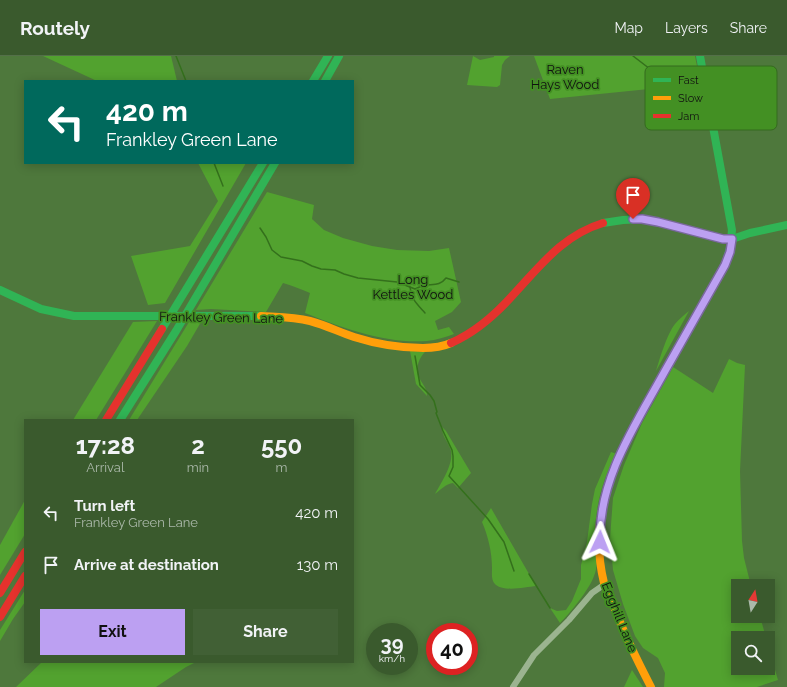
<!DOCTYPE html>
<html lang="en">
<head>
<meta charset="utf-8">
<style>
  body { margin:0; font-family:Raleway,sans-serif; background:#416035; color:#f1f3f6; height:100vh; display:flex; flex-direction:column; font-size:15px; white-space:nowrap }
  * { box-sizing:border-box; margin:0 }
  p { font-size:13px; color:#abb9aa }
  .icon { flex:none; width:22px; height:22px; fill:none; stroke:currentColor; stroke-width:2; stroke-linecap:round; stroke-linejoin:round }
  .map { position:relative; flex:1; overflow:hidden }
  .drawer { position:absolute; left:24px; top:363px; width:330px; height:244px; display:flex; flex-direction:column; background:#3a5a2d; border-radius:0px; box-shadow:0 2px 10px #0003 }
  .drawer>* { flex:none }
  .guide { position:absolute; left:24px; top:24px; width:330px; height:84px; border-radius:0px; box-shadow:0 2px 10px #0003; background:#00695c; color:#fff; overflow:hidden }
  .needle { width:26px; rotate:11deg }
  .fabs { position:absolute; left:731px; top:523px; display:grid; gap:8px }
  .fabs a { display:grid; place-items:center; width:44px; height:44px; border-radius:0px; background:#3a5a2d; box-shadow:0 2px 10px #0003; font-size:20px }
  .speed { position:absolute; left:366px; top:567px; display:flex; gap:8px; font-size:20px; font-weight:700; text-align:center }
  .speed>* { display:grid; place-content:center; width:52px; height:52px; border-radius:50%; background:#3a5a2d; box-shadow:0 2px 10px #0003; line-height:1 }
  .speed small { font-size:10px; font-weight:400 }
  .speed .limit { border:6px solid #d22; background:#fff; color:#111 }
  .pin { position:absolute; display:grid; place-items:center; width:34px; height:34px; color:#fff; margin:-41px -17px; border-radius:50% 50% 50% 0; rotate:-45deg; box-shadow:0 0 4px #0007 }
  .pin .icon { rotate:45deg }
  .me { position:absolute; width:44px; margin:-22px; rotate:2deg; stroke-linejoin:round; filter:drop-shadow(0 0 3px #0008) }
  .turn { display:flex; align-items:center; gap:14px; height:84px; padding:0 16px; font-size:18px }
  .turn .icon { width:52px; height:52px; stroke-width:2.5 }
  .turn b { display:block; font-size:28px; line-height:34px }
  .eta { display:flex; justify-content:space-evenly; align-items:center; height:68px; text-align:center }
  .eta b { font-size:24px; font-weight:700; line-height:28px }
  .action { display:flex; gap:8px; margin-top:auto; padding:8px 16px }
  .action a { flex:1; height:46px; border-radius:0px; background:#bca0f2; color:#111; font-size:16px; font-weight:700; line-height:46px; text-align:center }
  .action a+a { background:#416035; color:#f1f3f6 }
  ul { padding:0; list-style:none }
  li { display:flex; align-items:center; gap:12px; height:52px; padding:0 16px }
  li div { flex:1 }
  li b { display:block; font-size:15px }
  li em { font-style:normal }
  header { display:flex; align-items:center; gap:24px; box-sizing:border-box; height:56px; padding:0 20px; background:#3a5a2d; border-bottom:1px solid #546f49 }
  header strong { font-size:19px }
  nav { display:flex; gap:22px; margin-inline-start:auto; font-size:14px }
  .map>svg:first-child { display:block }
</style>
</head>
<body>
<header>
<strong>Routely</strong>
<nav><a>Map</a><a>Layers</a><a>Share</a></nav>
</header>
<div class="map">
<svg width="787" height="631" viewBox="0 0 787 631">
  <rect width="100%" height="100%" fill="#4e783c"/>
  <g fill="#52a22f">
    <polygon points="43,0 171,0 177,25 97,25"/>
    <polygon points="473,0 480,4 494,1 494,0 510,0 505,4 502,9 500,29 497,31 467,29"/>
    <polygon points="534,0 695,0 701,31 684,33 649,33 550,43"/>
    <polygon points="198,107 246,107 165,247 148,249 131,200 190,190 218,145"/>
    <path d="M267 136 314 149 312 163 324 174 343 182 372 190 397 194 429 195 449 192 461 246 452 256 435 265 438 274 449 271 454 278C446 281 436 284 427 285 385 288 343 272 305 257L310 237C301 233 293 230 283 227L266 256 211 253 196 254Z"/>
    <path d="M689 255 656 315C660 302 667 278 675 268 679 263 684 259 689 255Z"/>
    <polygon points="157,265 96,364 73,364 133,266"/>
    <polygon points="189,266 201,266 187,290 137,364 129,364"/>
    <path d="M410 295 425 296C420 301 415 311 418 319 421 327 427 331 427 340L416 328Z"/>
    <polygon points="729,303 737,307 745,309 740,415 742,485 744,502 751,530 738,530 738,560 760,560 766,582 738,582 738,612 768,612 768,590 778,624 757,631 664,631 665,617 658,602 643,592 635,580 623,548 613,514 610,482 613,442 624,409 642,367 673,311 713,337"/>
    <path d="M442 371 446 375 471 417 458 432 453 427C446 428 440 434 435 438 441 427 456 405 450 392 447 384 442 380 442 371Z"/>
    <path d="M611 396 617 398C601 424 594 457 595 487 595 498 599 509 594 520 589 534 570 557 560 567L550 552 557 555 566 554 572 545 581 523V509L587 486 592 448 595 433Z"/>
    <polygon points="25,444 25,478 0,519 0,489"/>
    <path d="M491 452 536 530C526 531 505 536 496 529 491 525 492 518 492 512 492 496 488 480 482 466Z"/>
    <polygon points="25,534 25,546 13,563 0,585 0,574"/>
    <polygon points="42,606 196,606 186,611 156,631 16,631"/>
    <polygon points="632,614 643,631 624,631"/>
  </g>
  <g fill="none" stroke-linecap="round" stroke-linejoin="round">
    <g stroke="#34701c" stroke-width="1.5">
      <polyline points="176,0 186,25"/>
      <polyline points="633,0 663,23 675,34 688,34 699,32"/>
      <polyline points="214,107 223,130"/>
      <path d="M260 172 266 181 272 194 281 201 302 205 312 210 321 213 335 214 344 218 358 222 397 226 415 233C419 231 421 230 425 229 434 228 440 230 446 222L459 226"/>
      <path d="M410 231C411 243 417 248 425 257"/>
      <polyline points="415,300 420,329 430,339 434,345 437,356 436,357 443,375 452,394 453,400 453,411 449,420 488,463 504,486 514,515"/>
      <polyline points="529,518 550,552"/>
    </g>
    <polyline stroke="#9bb490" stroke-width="6" points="513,631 534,599 569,564 592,537 605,528"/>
    <g stroke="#30b455" stroke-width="8">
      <polyline points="313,25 328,0"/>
      <polyline points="325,25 339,0"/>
      <polyline points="603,167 623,164 645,163 662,167 723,183 732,183 750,177 787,169"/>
      <polyline points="0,234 41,253 74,260 261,260"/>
      <polyline points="162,273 263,107"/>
      <polyline points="120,364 176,275 275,107"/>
      <polyline points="609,427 619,400 632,374 725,209 730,192 732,174 700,0"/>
    </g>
    <g stroke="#ff9f0a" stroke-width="8">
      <path d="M261 260C277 261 294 261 310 265 325 269 339 276 354 281 376 288 400 292 423 292 433 292 442 291 451 287"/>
      <path d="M609 427C598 459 596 494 604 527 607 537 612 546 616 556 626 582 638 606 651 631"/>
    </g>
    <g stroke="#e5322d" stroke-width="8">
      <path d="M451 287C474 277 496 258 513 239 540 210 563 179 603 167"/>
      <polyline points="106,364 162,273"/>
      <polyline points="0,537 25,496"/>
      <polyline points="0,561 25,520"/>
    </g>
  </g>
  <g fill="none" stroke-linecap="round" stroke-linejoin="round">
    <defs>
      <path id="route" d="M600 486C598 423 636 368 665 315 685 280 705 244 725 209L730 196 732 183H723L658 166 642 163H633"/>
    </defs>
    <use href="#route" stroke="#7a689d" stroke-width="10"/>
    <use href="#route" stroke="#bca0f2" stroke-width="7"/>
  </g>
  <g text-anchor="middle" stroke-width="3.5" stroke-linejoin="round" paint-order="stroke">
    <g font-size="13" fill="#111" stroke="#439023">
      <text x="565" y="18">Raven<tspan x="565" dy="15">Hays Wood</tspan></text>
      <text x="413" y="228">Long<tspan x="413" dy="15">Kettles Wood</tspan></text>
    </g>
    <g font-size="13" fill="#111" stroke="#439023">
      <text transform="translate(221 261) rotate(1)" y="5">Frankley Green Lane</text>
      <text transform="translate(620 561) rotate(68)" y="5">Egghill Lane</text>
    </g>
  </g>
  <rect x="645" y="10" width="132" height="64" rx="6" fill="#439023" stroke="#346a1e" stroke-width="1"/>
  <rect x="653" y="22" width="18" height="4" fill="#30b455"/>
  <rect x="653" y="40" width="18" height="4" fill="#ff9f0a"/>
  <rect x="653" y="58" width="18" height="4" fill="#e5322d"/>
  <g font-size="11" fill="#111">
    <text x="678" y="28">Fast</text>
    <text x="678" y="46">Slow</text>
    <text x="678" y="64">Jam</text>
  </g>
</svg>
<div class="fabs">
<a><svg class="needle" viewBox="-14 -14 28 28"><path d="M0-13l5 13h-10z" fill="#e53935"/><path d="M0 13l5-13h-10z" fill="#abb9aa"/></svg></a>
<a><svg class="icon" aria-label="search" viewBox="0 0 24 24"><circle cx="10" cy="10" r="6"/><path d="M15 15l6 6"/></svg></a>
</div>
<div class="speed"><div>39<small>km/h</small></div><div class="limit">40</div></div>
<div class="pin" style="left:633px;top:163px;background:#d93025"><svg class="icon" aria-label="arrive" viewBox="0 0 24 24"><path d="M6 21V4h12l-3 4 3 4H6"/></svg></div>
<svg class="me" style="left:600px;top:486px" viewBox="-20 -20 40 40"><path d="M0-17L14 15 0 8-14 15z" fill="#bca0f2" stroke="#fff" stroke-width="4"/></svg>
<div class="guide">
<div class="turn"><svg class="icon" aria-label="left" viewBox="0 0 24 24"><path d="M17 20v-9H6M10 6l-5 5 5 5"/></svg><div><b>420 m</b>Frankley Green Lane</div></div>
</div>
<section class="drawer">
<div class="eta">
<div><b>17:28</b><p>Arrival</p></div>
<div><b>2</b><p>min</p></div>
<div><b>550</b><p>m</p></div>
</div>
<ul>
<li><svg class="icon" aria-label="left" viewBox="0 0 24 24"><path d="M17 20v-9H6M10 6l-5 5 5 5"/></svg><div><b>Turn left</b><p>Frankley Green Lane</p></div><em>420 m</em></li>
<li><svg class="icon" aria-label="arrive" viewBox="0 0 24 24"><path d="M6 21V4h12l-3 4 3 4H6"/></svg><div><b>Arrive at destination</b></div><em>130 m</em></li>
</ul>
<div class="action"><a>Exit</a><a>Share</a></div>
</section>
</div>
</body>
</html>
